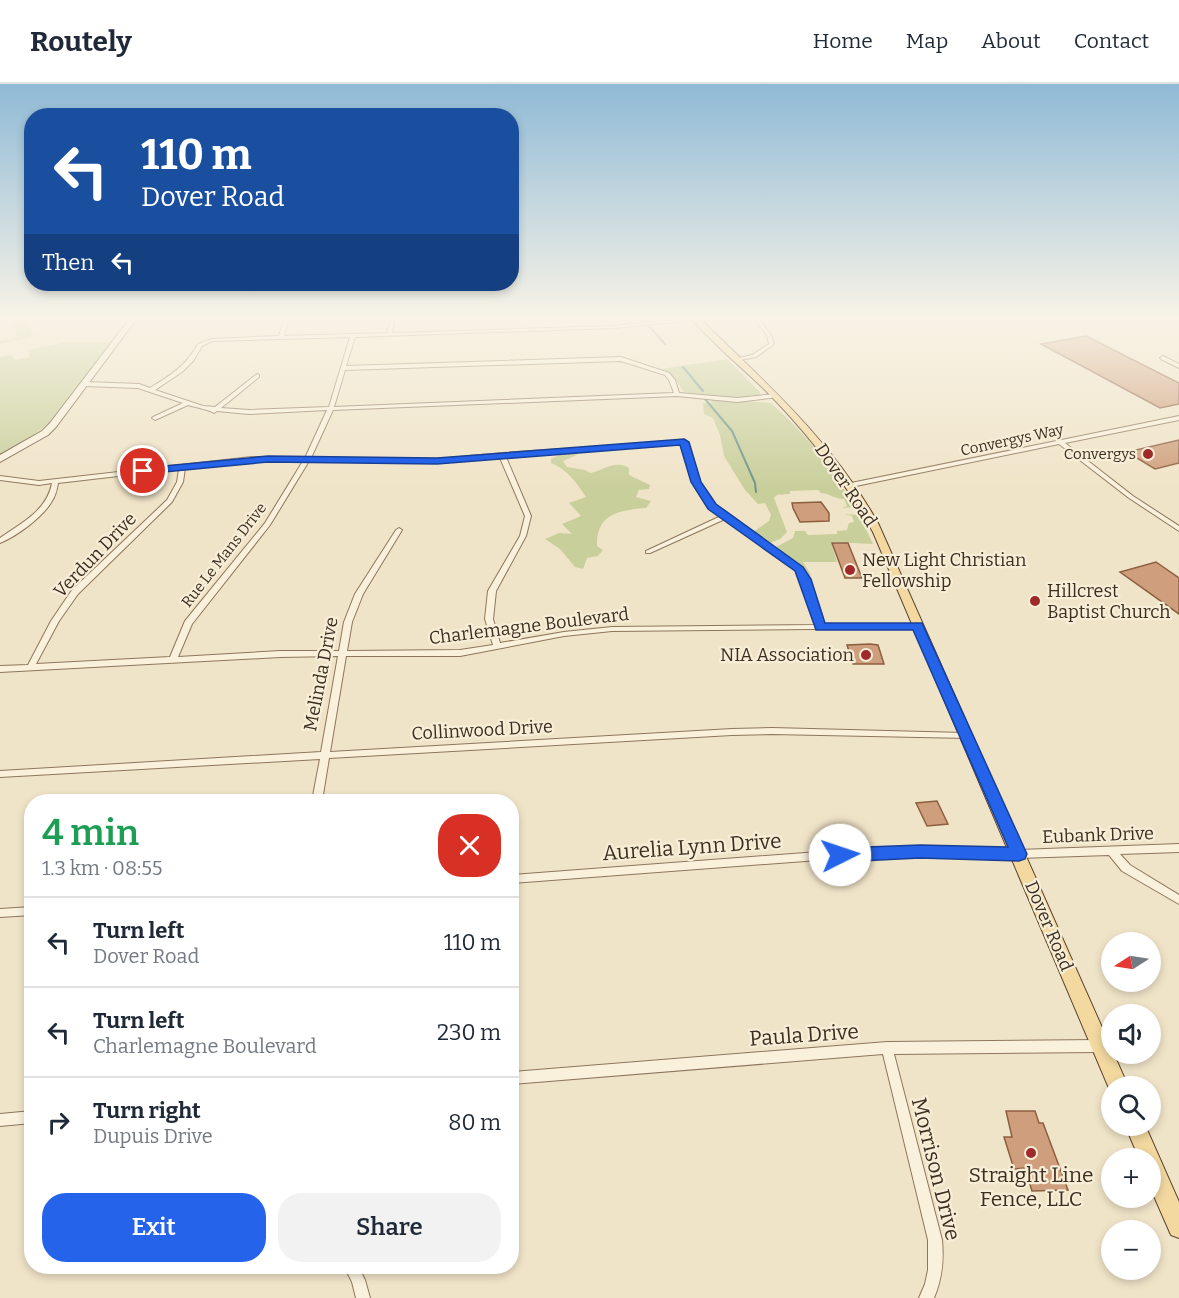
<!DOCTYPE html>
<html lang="en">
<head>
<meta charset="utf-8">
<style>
  body { margin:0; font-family:Bitter,serif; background:#f2f2f3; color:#1f2937; height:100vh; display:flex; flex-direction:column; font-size:22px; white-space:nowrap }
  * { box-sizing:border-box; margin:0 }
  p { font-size:20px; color:#747a83 }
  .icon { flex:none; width:33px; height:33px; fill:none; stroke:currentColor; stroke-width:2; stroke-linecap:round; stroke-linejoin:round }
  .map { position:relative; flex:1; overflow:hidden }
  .sheet { position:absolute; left:24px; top:710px; width:495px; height:480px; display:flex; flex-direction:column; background:#fff; border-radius:24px; box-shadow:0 3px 9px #0003 }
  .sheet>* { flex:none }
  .hud { position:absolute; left:24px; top:24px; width:495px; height:183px; border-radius:24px; box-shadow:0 3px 9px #0003; background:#1a4fa0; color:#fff; overflow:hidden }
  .needle { width:39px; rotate:258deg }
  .fabs { position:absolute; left:1101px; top:848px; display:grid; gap:12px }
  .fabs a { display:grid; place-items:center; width:60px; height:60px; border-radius:50%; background:#fff; box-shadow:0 3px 9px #0003; font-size:30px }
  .pin { position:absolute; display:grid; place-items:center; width:51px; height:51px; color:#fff; margin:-26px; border:3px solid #fff; border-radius:50%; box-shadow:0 2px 6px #0007 }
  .me { position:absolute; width:66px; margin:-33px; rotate:86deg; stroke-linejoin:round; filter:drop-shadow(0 0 4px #0008) }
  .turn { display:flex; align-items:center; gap:21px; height:126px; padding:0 18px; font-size:27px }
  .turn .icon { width:78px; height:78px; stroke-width:2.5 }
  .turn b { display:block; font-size:42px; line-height:51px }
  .then { display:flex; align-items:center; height:57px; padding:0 18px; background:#0003; gap:12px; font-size:22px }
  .round { display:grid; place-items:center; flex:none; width:63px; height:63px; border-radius:24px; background:#f2f2f3 }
  .summary { display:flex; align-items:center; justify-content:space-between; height:102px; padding:0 18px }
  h1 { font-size:36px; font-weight:600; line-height:45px; color:#1e9e55 }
  .action { display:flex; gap:12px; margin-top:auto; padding:12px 18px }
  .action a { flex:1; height:69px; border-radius:24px; background:#2563eb; color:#fff; font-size:24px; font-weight:600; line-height:69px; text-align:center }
  .action a+a { background:#f2f2f3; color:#1f2937 }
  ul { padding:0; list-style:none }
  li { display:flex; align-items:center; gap:18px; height:90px; padding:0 18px; border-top:2px solid #e0e1e3 }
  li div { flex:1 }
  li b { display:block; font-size:22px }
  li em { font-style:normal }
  header { display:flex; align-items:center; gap:36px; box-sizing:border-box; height:84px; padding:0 30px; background:#fff; border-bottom:2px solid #e0e1e3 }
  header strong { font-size:28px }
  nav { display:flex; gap:33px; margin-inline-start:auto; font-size:21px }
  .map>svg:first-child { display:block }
</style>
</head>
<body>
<header>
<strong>Routely</strong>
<nav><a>Home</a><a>Map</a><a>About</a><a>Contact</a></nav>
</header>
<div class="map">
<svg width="1179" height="1214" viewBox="0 0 1179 1214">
  <rect width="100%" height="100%" fill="#f0e4c8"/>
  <g fill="#c9cf9b">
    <polygon points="10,233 27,233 33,253 0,260 0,257 18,253"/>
    <polygon points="67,258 111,258 52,336 30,354 0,372 0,273 12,271 14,276 30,273 28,266"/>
    <polygon points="727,275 760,308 760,311 732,314 684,308 673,292 661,285"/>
    <path d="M712 315 771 319C804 348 833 384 854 423L841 424 847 422 844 415C835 415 830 410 821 409L818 406 790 407V410L777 411 774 414 787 448 780 455 770 459 753 448 769 437 771 431 765 419 758 420 745 406 724 372 720 351 713 334 704 330 703 319H711Z"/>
    <path d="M568 367H574L577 371 563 377 567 383 585 386 590 389C602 387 616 375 629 384V391L650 401 649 405 639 406 636 413 651 417 646 424C619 426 596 430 597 462L603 466 598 472 587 474 583 485 575 483 560 465 545 455 559 449 572 450 562 440 581 432 569 419 586 413C577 399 567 385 551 379V375Z"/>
    <polygon points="844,430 859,431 873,460 831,458 837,478 803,478 811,491 807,492 798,479 776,463 793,454 795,447 805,447 808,451 837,450 837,447 847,446 849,439 854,438 852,432"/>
  </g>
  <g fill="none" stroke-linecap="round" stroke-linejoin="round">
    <g stroke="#6f938a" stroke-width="2">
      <polyline points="639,233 645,239"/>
      <polyline points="650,243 665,260"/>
      <polyline points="683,283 703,307"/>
      <polyline points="705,315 732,347 755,399 756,408"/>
    </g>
  </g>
  <g fill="#cf9f7d" stroke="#8d5f41" stroke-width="1.5">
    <polygon points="1086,252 1179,299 1179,320 1160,324 1041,260"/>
    <polygon points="1179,356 1179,379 1155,385 1127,368"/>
    <polygon points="821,418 829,429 829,437 800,438 793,424 792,419"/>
    <polygon points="832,459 848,459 862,494 845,494"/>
    <polygon points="1156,478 1179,494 1179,530 1120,488"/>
    <polygon points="870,560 878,561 884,580 853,580 847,561"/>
    <polygon points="937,717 948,740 927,742 916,719"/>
    <polygon points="1006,1027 1035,1027 1039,1039 1043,1039 1068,1106 1032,1107 1025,1084 1014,1085 1004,1053 1012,1053"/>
  </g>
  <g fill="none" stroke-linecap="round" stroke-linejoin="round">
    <defs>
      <g id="street">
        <path d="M285 233H289L284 252 387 249 391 233H395L392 249 613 242 698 234V235L696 236 613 244 355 253 346 282 621 273 669 289 675 296 679 309 737 314 775 310 778 312 777 313 737 318 677 312 333 326 311 374 437 375 502 369 686 357 699 398 714 421 802 483 809 495 824 541 918 540 922 542 918 544 612 547 564 552 460 572H346L330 668 732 645 772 644 965 649 968 650 969 652 968 654 772 650 732 651 329 674 322 717H312L320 675 0 693V687L321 668 338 572 280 573 0 588V582L28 581 51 537 72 506 167 416 177 398 179 385 58 399C57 405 56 411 52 417 43 433 17 452 0 459V454C21 439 47 427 52 399L39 401 0 396V392L39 397 251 373 305 374 327 326 249 330 217 327 214 329C211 326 194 323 188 321L155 336 152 334 153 333 183 319 138 304 85 302 82 300 85 298 139 300 150 304C171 291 186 282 198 260L212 255 279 252ZM350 253 329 323 249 326 221 324 259 293V291L257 290 215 323 203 322 155 306 182 288 193 277 202 262 213 257ZM621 277 665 291 669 296 674 309 334 323 345 286ZM682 360C690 390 695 412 721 432L646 467V469H650L725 435 796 486 801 495 816 541 612 543 564 548 500 559 493 535 496 507 526 452 531 432 506 373ZM500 374 525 432 520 452 488 507 485 535 493 561 460 566 347 567 352 538 363 510 402 446 399 444 396 446 355 510 344 538 339 567H280L178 573 192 540 270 441 309 377 437 379ZM251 377H303L265 439 185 537 170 573 36 580 59 537 78 510 172 418 183 398 185 384Z"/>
        <polygon points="753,233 757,233 771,251 774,260 756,273 735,277 735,275 752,271 769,260 767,251"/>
        <polygon points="1163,272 1179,280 1179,284 1161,275 1160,274"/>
        <polygon points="1179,332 1179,336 1065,359 1133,412 1179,442 1179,447 1129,414 1059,360 851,403 848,401 851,399"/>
        <polygon points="1179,760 1179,768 1120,770 1130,781 1179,811 1179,820 1122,787 1109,771 1019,774 920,771 872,772 512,799 512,791 872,764 920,763 1019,766"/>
        <polygon points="32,823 32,831 0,833 0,825"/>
        <path d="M1100 956 1104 958 1106 962 1104 966 1100 968 894 970 942 1156C944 1177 942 1195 934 1214H919L925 1200 928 1186V1156L883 970 512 1000V988L887 958Z"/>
        <polygon points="32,1027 32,1039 0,1042 0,1030"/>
        <polygon points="344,1182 358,1182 365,1196 370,1214 356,1214 352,1198"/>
      </g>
      <polygon id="secondary" points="131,233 138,233 56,343 48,351 0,378 0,371 42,347 50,339"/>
      <g id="primary">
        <path d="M690 233H698C766 299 831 356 878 439L1128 1002H1112L1111 1009 873 448C843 394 807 348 763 304 739 281 712 259 690 233Z"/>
        <polygon points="1125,1041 1145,1041 1179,1118 1179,1154 1171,1151 1150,1103 1150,1074 1139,1074"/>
      </g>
    </defs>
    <use href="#street" stroke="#8d765c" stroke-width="2"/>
    <use href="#secondary" stroke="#6f573f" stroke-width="2"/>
    <use href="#primary" stroke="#5b4430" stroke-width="2"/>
    <use href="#street" fill="#faf1dc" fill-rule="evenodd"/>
    <use href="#secondary" fill="#faf1dc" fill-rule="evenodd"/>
    <use href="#primary" fill="#f3d9a0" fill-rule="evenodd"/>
  </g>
  <linearGradient id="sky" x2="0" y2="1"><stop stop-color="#8fbad6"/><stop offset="0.58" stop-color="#f8f3e6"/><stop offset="1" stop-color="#f8f3e6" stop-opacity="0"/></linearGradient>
  <rect width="1179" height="403" fill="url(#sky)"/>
  <polygon fill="#2563eb" stroke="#184099" stroke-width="1.5" points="684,355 689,358 701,398 716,420 803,483 811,495 825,539 922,539 1027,770 1025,775 1019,777 920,774 840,778 834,776 832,771 834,766 840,764 920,761 1008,763 913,546 816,546 795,487 708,425 691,398 680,361 437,380 268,378 143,390 138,387 143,384 268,372 437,374"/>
  <g fill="#9e2a2b" stroke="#f7eed8" stroke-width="2">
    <circle cx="1148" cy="370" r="6"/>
    <circle cx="850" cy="486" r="6"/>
    <circle cx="1035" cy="517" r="6"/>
    <circle cx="866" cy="571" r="6"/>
    <circle cx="1031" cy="1069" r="6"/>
  </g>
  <g text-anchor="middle" stroke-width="4.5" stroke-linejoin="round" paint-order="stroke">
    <g font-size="15" fill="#3d2e20" stroke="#f7eed8">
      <text transform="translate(1012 356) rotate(-12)" y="5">Convergys Way</text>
      <text transform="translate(224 471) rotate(-52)" y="5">Rue Le Mans Drive</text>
    </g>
    <g font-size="15" fill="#3d2e20" stroke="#f7eed8" text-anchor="end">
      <text x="1136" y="375">Convergys</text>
    </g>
    <g font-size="18" fill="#3d2e20" stroke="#f7eed8">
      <text transform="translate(846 401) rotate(56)" y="6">Dover Road</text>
      <text transform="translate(95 471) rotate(-46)" y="6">Verdun Drive</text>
      <text transform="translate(529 542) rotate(-7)" y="6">Charlemagne Boulevard</text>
      <text transform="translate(321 590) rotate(-79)" y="6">Melinda Drive</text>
      <text transform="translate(482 646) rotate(-3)" y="6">Collinwood Drive</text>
      <text transform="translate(1098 751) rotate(-2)" y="6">Eubank Drive</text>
      <text transform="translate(1049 842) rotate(67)" y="6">Dover Road</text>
    </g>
    <g font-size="18" fill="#3d2e20" stroke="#f7eed8" text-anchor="start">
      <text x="862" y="482">New Light Christian<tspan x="862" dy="21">Fellowship</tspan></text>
      <text x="1047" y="513">Hillcrest<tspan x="1047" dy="21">Baptist Church</tspan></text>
      <text x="854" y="577" text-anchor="end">NIA Association</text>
    </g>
    <g font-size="21" fill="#3d2e20" stroke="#f7eed8">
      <text transform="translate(692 763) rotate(-4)" y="7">Aurelia Lynn Drive</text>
      <text transform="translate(804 951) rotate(-4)" y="7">Paula Drive</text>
      <text transform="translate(936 1085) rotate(76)" y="7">Morrison Drive</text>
    </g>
    <g font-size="21" fill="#3d2e20" stroke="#f7eed8">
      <text x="1031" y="1098">Straight Line<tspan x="1031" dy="24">Fence, LLC</tspan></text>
    </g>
  </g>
</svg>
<div class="fabs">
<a><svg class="needle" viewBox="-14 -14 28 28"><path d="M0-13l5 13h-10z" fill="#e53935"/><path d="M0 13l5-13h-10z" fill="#747a83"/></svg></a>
<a><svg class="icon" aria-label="sound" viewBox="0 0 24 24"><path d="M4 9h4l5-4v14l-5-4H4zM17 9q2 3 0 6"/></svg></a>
<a><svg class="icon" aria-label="search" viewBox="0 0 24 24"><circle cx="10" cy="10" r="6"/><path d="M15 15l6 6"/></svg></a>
<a>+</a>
<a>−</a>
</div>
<div class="pin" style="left:143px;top:387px;background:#d93025"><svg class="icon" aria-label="arrive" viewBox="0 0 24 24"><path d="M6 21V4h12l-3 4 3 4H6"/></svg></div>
<svg class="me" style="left:840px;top:771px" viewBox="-20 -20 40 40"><circle r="19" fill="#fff"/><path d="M0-13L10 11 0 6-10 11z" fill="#2563eb"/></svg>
<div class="hud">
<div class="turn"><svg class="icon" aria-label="left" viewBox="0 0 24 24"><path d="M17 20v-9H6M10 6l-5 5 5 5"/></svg><div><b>110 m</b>Dover Road</div></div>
<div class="then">Then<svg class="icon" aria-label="left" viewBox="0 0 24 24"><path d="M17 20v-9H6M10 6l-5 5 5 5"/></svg></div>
</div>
<section class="sheet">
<div class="summary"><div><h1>4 min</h1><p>1.3 km · 08:55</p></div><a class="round" style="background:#d93025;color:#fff"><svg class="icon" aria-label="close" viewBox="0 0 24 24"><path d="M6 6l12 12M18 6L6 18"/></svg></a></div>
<ul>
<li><svg class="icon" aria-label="left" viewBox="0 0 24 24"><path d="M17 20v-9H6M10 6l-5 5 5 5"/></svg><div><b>Turn left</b><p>Dover Road</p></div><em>110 m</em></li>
<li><svg class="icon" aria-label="left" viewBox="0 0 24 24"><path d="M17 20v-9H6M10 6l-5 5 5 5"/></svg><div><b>Turn left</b><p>Charlemagne Boulevard</p></div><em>230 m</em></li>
<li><svg class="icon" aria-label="right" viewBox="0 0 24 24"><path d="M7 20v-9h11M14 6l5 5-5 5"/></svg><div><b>Turn right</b><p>Dupuis Drive</p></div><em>80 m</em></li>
</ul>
<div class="action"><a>Exit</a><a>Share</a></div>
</section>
</div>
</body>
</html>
